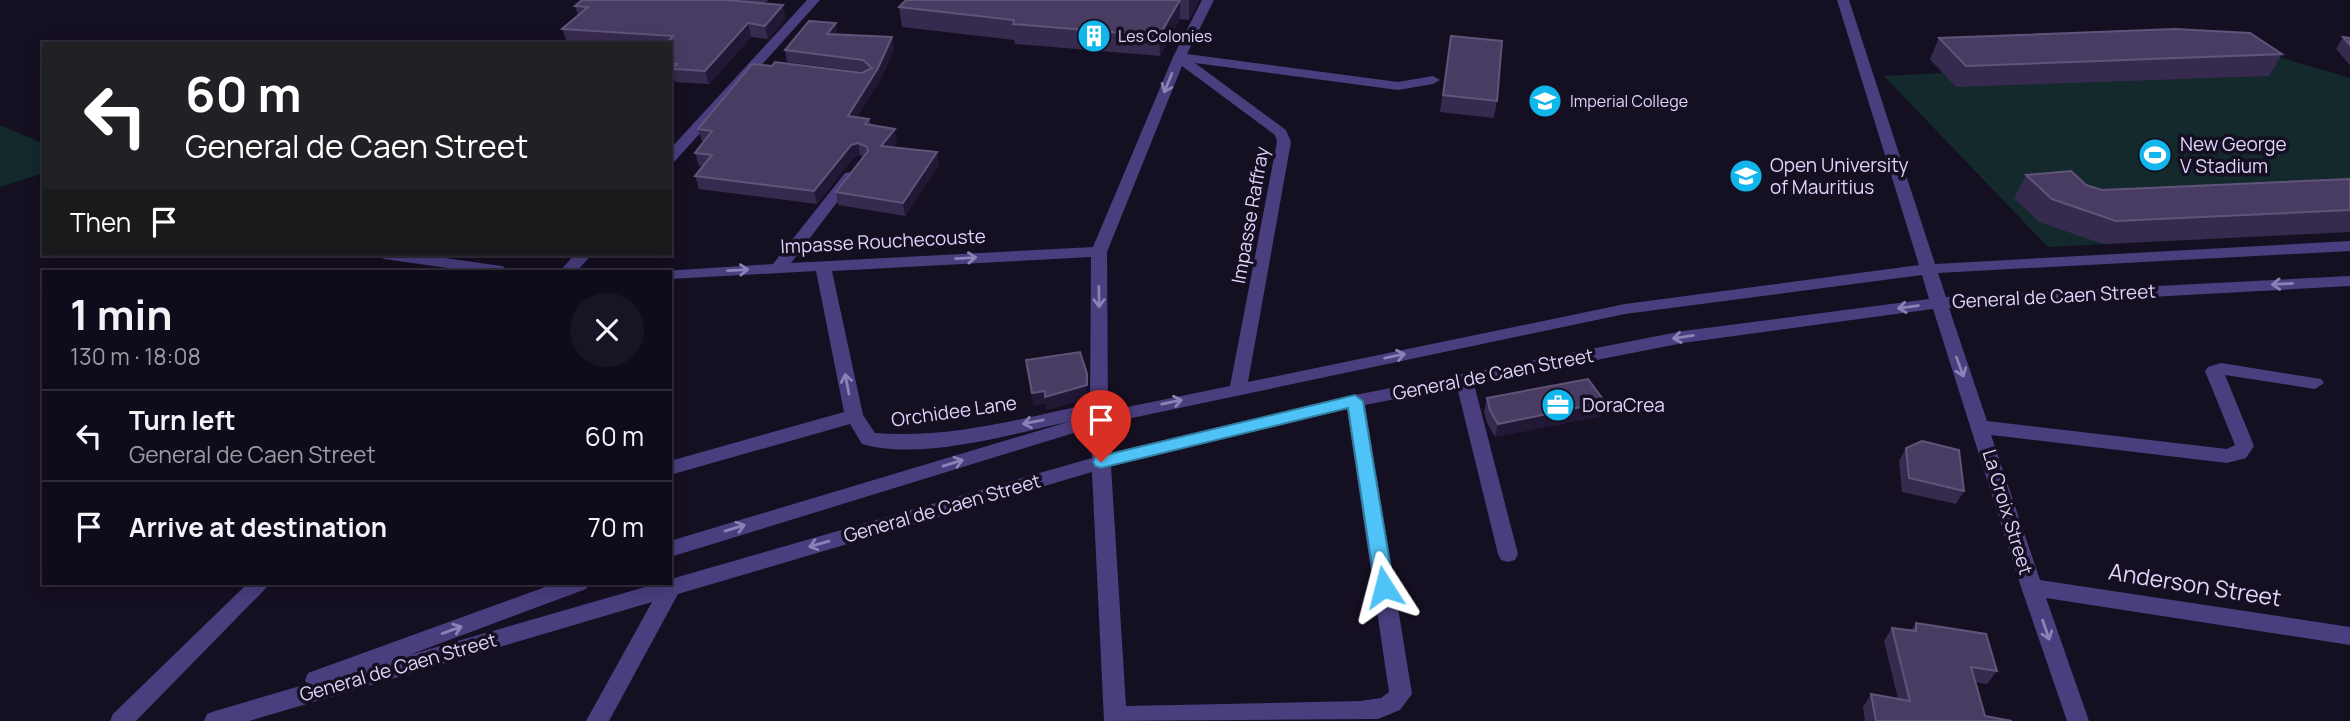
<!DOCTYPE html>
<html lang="en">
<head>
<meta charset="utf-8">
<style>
  body { margin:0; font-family:Manrope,sans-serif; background:#191423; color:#f1f3f6; height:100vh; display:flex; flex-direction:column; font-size:26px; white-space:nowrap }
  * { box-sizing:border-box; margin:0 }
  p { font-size:23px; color:#9c9ba2 }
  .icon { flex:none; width:38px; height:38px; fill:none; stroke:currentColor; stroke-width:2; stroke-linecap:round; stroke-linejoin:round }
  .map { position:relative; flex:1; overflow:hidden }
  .panel { position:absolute; left:42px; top:270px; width:630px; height:315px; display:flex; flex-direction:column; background:#100b1a; border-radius:0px; box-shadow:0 4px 18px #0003,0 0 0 2px #302b39 }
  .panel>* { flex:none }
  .guide { position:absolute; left:42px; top:42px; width:630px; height:214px; border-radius:0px; box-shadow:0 4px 18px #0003,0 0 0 2px #302b39; background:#202124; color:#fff; overflow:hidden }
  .pin { position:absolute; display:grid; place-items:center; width:60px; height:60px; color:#fff; margin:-72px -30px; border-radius:50% 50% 50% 0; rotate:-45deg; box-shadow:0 0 7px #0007 }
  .pin .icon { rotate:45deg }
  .me { position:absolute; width:77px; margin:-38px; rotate:351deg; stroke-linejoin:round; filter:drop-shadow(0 0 5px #0008) }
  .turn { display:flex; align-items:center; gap:24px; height:147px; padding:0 28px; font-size:32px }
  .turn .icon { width:91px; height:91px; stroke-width:2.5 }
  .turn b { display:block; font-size:49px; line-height:60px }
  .then { display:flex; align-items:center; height:66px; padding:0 28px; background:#0003; gap:14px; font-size:26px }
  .round { display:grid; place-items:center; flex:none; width:74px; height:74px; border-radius:37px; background:#191423 }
  .summary { display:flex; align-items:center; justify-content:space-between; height:119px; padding:0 28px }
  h1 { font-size:42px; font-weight:700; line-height:52px }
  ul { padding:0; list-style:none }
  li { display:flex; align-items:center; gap:21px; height:91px; padding:0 28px; border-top:2px solid #302b39 }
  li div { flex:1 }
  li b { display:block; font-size:26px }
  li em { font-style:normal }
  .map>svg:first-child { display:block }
</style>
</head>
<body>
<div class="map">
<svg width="2350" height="721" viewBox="0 0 2350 721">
  <rect width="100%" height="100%" fill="#150f22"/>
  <g fill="#13292c">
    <polygon points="2163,50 2269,54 2350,78 2350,232 2048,247 1884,76 1942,73 1929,59"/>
    <polygon points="0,125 44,144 44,173 0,187"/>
  </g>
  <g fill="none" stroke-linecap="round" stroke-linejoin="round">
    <g fill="#4a3e7e" fill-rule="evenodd">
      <polygon points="807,0 820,0 675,161 670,162 670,149"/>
      <path d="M1202 0H1214L1187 54 1398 82 1433 76 1440 80 1433 84 1398 90 1195 63 1286 130 1291 142 1248 382 1625 304 1919 265 1837 0H1849L1935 264 2350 241V251L1938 273 1946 297 2350 276V286L1949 308 1987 421 2227 449 2235 445 2205 371 2208 367 2221 363 2321 379 2324 383 2315 389 2225 375 2254 446 2246 458 2227 463 1991 435 2040 580 2350 627V645L2046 598 2089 721H2067L2021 587 1933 309 1683 343 1474 384 1518 554 1515 560 1508 562 1501 560 1498 554 1457 387 1365 405 1412 694 1400 710 1378 719 1104 721 1092 472 678 594 609 721H586L652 602 249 721H204L207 714 215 711 307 684 305 680 308 673 556 583H589L586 589 409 655 659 583H670L671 579 1092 458 1090 428 670 557V541L1071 421C1013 434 920 461 862 444L850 424 670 475V461L844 412 816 271 670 279V271H664L773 264 845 173 850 172 857 176 791 263 1093 247 1173 57ZM1182 66 1275 135 1277 142 1230 386 1108 411 1107 252ZM1091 257 1090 404C1019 419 948 439 875 433L863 415 832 271ZM1922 275 1929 299 1683 331 1355 395 1110 453 1108 423 1625 314ZM1347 409 1389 692 1381 698 1360 701 1126 706 1111 466Z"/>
      <polygon points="376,254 416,254 502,266 510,271 469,271 384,259"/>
      <polygon points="575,254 592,254 577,271 560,271"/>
      <polygon points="248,583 271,583 136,721 110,721 113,714"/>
    </g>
  </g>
  <g fill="#372a4f">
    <polygon points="728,0 768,0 765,3"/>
    <polygon points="906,0 1199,0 1189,20 1180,19 1160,56 1015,44 1014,40 902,27 899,7"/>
    <polygon points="575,6 786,18 768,39 751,37 709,84 675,82 674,76 670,76 670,44 594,44 567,42 562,29 578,15"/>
    <polygon points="838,34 892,37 894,49 880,80 857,117 869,119 871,125 897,142 893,147 937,152 939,165 905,216 838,205 836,192 863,157 860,155 854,157 817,204 699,189 695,176 703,166 699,166 695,153 703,142 702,141 698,129 864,72 787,62 785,50"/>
    <polygon points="1451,36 1497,101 1494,118 1440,112"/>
    <polygon points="2343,37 2350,38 2350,65 2336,49"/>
    <polygon points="1939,38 2282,54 2269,76 1956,87 1930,59"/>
    <polygon points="2026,175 2086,185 2102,190 2350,179 2350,232 2103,244 2039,222 2014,198"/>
    <polygon points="1487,398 1601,416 1495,437 1487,423 1484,412"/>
    <polygon points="1906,448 1964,491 1956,504 1902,492 1899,461"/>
    <polygon points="1916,623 1997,671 1987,684 1975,682 1985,716 2012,721 1865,721 1863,707 1871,694 1898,699 1884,641 1892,628 1911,631"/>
  </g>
  <g fill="#221735">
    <polygon points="1180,0 1180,19 1160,56 1159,36"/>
    <polygon points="1189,0 1199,0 1189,20"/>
    <polygon points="783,5 786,18 768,39 765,26"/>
    <polygon points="748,23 751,37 709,84 705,71"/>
    <polygon points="836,23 838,35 827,34"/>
    <polygon points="892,37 894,49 880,80 850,129 848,116"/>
    <polygon points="895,129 897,142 883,158 881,146"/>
    <polygon points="858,143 860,155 854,157 817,204 814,191 851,145"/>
    <polygon points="937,152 939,165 905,216 903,203"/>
    <polygon points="1087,374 1087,399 1046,410 1046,404 1033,406 1032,393"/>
    <polygon points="1605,402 1601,416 1495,437 1498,424"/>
  </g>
  <g fill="#493c62" stroke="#60547a" stroke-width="2">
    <polygon points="582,0 726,0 783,5 765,26 748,23 705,71 672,69 677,64 670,63 670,44 666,44 673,36 562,29 588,7 575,6"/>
    <polygon points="906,0 1180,0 1159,36 1013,24 1014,20 899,7"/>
    <polygon points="809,21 836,23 827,34 892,37 878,68 848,116 869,119 865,124 895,129 881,146 937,152 903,203 836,192 868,151 867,147 858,143 851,145 814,191 695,176 712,155 695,153 712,131 698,129 752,64 772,66 775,62 862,73 872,68 863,60 785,50"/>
    <polygon points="2175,29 2250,33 2282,54 1966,66 1939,38"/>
    <polygon points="1451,36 1502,41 1497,101 1443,95"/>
    <polygon points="2343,37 2350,38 2350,45"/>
    <polygon points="2071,171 2086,185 2102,190 2350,179 2350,210 2116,221 2052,199 2026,175"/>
    <polygon points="1080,352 1087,374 1087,385 1045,397 1045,391 1032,393 1026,360"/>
    <polygon points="1588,379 1605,402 1498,424 1490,410 1487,398"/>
    <polygon points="1922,441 1959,450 1964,491 1909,478 1906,448"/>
    <polygon points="1916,623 1986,634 1997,671 1971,667 1985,716 2012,721 1876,721 1871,694 1910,701 1892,628 1916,631"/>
  </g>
  <defs><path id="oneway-shaft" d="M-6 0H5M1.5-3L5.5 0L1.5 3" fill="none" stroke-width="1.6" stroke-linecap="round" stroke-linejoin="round" transform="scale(1.75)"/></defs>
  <g stroke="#8d82b7">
    <use href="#oneway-shaft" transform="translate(1168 83) rotate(112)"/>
    <use href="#oneway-shaft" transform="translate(966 258) rotate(-3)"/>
    <use href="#oneway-shaft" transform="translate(738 270) rotate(-3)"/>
    <use href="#oneway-shaft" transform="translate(2282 284) rotate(177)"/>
    <use href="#oneway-shaft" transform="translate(1099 297) rotate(89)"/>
    <use href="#oneway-shaft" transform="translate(1908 307) rotate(172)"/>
    <use href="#oneway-shaft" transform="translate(1683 337) rotate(171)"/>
    <use href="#oneway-shaft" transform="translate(1395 356) rotate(-12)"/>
    <use href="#oneway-shaft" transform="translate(1960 367) rotate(70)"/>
    <use href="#oneway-shaft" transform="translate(847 384) rotate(-101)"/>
    <use href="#oneway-shaft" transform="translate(1172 402) rotate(-12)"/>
    <use href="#oneway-shaft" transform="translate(1033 422) rotate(169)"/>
    <use href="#oneway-shaft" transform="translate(953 463) rotate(-17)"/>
    <use href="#oneway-shaft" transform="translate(735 528) rotate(-17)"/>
    <use href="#oneway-shaft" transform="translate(819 544) rotate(164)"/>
    <use href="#oneway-shaft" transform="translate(452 630) rotate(-20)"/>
    <use href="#oneway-shaft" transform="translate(2046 630) rotate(71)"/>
  </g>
  <polygon fill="#4fc3f7" stroke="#337fa1" stroke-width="2" points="1355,395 1363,401 1394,587 1391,592 1384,595 1378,592 1375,587 1348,408 1101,468 1095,466 1093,462 1095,457 1101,456"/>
  <defs>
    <symbol id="building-disc" viewBox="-11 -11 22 22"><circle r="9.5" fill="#10b6ec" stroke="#150f22"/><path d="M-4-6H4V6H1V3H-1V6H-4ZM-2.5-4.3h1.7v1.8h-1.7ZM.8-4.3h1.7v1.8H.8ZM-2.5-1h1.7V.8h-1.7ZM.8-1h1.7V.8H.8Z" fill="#fff"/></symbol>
    <symbol id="university-disc" viewBox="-11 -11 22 22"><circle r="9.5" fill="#10b6ec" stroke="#150f22"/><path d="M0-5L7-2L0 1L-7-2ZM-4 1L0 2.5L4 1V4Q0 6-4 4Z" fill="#fff"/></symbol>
    <symbol id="stadium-disc" viewBox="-11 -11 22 22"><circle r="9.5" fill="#10b6ec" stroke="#150f22"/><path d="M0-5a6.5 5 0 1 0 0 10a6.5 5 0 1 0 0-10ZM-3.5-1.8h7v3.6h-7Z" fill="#fff"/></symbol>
    <symbol id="office-disc" viewBox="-11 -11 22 22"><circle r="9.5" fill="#10b6ec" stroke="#150f22"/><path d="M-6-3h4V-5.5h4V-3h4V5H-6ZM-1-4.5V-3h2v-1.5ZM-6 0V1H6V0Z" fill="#fff"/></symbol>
  </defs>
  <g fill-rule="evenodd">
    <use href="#building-disc" x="1075" y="17" width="38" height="38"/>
    <use href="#university-disc" x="1526" y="82" width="38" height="38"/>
    <use href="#stadium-disc" x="2136" y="136" width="38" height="38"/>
    <use href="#university-disc" x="1727" y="157" width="38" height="38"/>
    <use href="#office-disc" x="1539" y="386" width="38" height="38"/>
  </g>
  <g text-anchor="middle" stroke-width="7" stroke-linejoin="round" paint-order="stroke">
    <g font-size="16" fill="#ded4fc" stroke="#150f22" text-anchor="start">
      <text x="1118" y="42">Les Colonies</text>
      <text x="1570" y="107">Imperial College</text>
    </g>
    <g font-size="19" fill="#ded4fc" stroke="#150f22" text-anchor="start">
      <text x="2180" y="151">New George<tspan x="2180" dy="22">V Stadium</tspan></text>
      <text x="1770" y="172">Open University<tspan x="1770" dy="22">of Mauritius</tspan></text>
      <text x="1582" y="412">DoraCrea</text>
    </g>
    <g font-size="19" fill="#ded4fc" stroke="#150f22">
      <text transform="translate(1250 215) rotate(-80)" y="7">Impasse Raffray</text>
      <text transform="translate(883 241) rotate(-3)" y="7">Impasse Rouchecouste</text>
      <text transform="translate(2054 296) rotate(-3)" y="7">General de Caen Street</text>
      <text transform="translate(1493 374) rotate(-11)" y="7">General de Caen Street</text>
      <text transform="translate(954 411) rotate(-8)" y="7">Orchidee Lane</text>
      <text transform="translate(942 508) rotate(-16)" y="7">General de Caen Street</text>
      <text transform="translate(2008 512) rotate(73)" y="7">La Croix Street</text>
      <text transform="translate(398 667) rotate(-16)" y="7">General de Caen Street</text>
    </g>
    <g font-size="23" fill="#ded4fc" stroke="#150f22">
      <text transform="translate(2195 585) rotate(9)" y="8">Anderson Street</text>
    </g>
  </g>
</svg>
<div class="pin" style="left:1101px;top:462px;background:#d93025"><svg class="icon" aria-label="arrive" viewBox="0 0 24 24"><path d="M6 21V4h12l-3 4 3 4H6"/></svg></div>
<svg class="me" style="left:1384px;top:587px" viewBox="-20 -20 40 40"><path d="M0-17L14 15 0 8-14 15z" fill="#4fc3f7" stroke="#fff" stroke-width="4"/></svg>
<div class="guide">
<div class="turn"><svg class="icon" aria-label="left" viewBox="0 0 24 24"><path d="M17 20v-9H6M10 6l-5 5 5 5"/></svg><div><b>60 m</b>General de Caen Street</div></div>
<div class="then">Then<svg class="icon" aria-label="arrive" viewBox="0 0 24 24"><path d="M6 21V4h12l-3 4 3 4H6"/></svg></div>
</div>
<section class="panel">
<div class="summary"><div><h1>1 min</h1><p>130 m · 18:08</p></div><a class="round"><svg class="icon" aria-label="close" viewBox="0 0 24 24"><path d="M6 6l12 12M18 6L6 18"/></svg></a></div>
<ul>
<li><svg class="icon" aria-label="left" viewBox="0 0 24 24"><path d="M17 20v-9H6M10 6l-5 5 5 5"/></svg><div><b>Turn left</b><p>General de Caen Street</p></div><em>60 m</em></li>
<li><svg class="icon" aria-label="arrive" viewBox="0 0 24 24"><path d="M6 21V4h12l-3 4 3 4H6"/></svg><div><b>Arrive at destination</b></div><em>70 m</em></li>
</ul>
</section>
</div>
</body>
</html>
